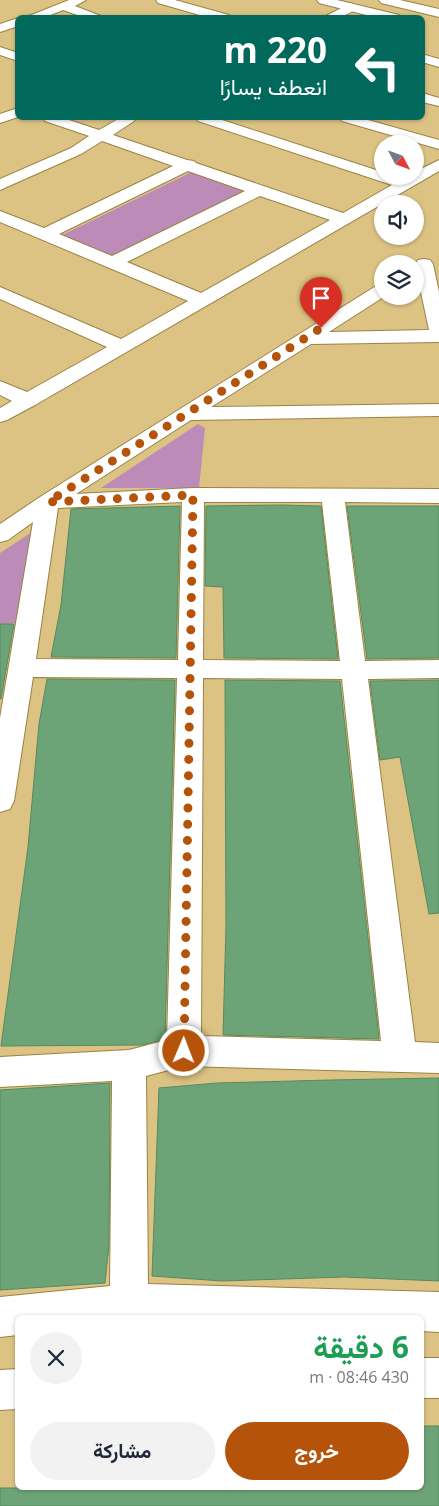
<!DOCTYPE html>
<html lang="ar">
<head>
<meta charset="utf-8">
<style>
  body { margin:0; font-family:"Open Sans",Vazirmatn,sans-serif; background:#f2f2f3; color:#1f2937; direction:rtl; height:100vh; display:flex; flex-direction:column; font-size:19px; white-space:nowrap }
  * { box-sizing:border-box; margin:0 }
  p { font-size:16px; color:#747a83 }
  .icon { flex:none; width:28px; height:28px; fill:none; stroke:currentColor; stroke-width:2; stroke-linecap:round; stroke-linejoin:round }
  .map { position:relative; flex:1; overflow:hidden; direction:ltr }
  .panel { position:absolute; left:15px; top:1315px; width:409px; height:175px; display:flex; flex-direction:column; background:#fff; border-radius:8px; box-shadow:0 1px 4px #0004; direction:rtl }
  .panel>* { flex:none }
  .hud { position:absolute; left:15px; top:15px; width:410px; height:105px; border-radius:8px; box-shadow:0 1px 4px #0004; direction:rtl; background:#00695c; color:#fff; overflow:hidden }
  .needle { width:32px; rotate:131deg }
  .controls { position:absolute; left:374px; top:135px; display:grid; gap:10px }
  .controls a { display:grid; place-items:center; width:50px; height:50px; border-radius:50%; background:#fff; box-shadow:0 1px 4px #0004; font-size:25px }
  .pin { position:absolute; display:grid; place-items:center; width:42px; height:42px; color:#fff; margin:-51px -21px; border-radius:50% 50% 50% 0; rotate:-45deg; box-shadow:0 0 5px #0007 }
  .pin .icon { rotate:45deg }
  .me { position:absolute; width:55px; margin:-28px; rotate:1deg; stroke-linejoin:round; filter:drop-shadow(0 0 4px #0008) }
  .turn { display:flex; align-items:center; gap:18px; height:105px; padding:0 15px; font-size:22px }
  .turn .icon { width:65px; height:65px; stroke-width:2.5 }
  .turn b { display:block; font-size:35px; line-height:42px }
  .round { display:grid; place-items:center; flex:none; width:52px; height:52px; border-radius:26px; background:#f2f2f3 }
  .head { display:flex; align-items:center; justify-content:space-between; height:85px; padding:0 15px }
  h1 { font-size:30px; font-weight:700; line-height:38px; color:#1e9e55 }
  .primary-button { display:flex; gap:10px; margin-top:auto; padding:10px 15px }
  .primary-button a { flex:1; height:58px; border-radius:30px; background:#b45309; color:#fff; font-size:20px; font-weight:700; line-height:58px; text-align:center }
  .primary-button a+a { background:#f2f2f3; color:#1f2937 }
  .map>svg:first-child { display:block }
</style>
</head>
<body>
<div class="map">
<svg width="439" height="1506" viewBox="0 0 439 1506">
  <rect width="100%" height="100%" fill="#dcc383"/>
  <g fill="#bc8bb8">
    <polygon points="200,168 259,190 112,263 54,239"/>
    <polygon points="198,424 205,428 199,488 101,488"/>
    <polygon points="44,524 22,623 0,624 0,553"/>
  </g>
  <g fill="#6da477" stroke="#548a5f">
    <polygon points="282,505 321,506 338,659 224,658 223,587 205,586 206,506"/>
    <polygon points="180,506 176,658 51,657 61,605 71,509"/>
    <polygon points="347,506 439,506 439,658 367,659"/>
    <polygon points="0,624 14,624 1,699 0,699"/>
    <polygon points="47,679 175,680 165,1039 142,1045 1,1046 28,847 39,724"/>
    <polygon points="225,680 340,681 379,1039 223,1035 226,927"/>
    <polygon points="439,680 439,913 429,914 400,757 380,760 370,681"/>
    <polygon points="439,1078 439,1281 344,1277 222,1281 152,1276 159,1088 217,1083 331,1080"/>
    <polygon points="110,1083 109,1245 105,1283 0,1290 0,1090"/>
    <polygon points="421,1426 439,1426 439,1506 0,1506 0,1488 421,1488"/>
  </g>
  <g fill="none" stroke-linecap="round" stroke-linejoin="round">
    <defs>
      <g id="minor">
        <polygon points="69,0 86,0 75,6 106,18 86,18 63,10 43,18 24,18"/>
        <polygon points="156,0 175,0 229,15 231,18 210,18 158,3"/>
        <path d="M351 3 357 7C348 17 335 18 322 18Z"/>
        <polygon points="18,18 18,26 0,32 0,24"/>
        <polygon points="0,47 18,53 18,61 0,55"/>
        <polygon points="422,54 439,59 439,67 422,62"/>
        <polygon points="422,93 439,98 439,106 422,102"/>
        <polygon points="18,108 18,117 0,123 0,114"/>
        <path d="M43 118H63L99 130 120 118H136L134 121 113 135 187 160 194 161 196 163 343 213 392 185 198 121 196 118H216L382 172V176H396L404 179 415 176V172L439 160V171L35 405 7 420 0 422V408L12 401 0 395V381L27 392 107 347 0 299V287L121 339 188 301 0 222V211L44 228 173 166 102 141 81 154 0 190V179L71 148 89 136 45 121ZM188 171 245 191 112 256 59 234ZM260 196 330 220 201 293 127 262Z"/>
        <polygon points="340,118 361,118 439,140 439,149 342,121"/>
        <path d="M424 259 430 260 433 264 439 292V342L311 344 211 407 439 404V416L191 420 76 494 193 488 439 489V503L345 502 365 661 439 660V678L368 679 415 1042 439 1043V1073L184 1066 146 1076 148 1284 439 1292V1332L421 1331V1318H18V1335L0 1337V1297L110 1286 112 1081 0 1087V1057L129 1050 167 1040 177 678 33 677 14 801 10 809 0 812V718L33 522 8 540 0 542V524L40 497 376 286 382 285V296H385L329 332 429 330 415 264 418 260ZM182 502 178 660 36 659 58 508ZM204 502H322L340 661 203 660ZM203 678 342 679 381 1041 201 1036Z"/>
        <rect x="421" y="1358" width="18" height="40"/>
        <polygon points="18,1369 18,1409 0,1410 0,1370"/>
      </g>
      <g id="major">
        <polygon points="317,0 337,0 399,15 401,18 378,18 319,3"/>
        <polygon points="379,0 400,0 439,9 439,17 381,3"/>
      </g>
    </defs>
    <use href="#minor" stroke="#998243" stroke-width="2"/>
    <use href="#major" stroke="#998243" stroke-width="2"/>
    <use href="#minor" fill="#fff" fill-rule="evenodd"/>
    <use href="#major" fill="#fff" fill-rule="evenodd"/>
  </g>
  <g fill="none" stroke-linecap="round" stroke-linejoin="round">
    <polyline stroke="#b45309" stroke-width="9" stroke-dasharray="0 16.2" points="184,1051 193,495 48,502 321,328"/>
  </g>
</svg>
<div class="controls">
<a><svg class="needle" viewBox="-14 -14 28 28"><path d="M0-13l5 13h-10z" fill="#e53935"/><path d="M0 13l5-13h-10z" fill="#747a83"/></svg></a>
<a><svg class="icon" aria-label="sound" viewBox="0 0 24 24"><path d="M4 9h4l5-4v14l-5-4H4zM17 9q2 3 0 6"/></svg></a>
<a><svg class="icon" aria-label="layers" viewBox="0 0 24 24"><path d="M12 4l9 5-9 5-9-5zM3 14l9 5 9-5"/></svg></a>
</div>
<div class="pin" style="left:321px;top:328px;background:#d93025"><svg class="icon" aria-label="arrive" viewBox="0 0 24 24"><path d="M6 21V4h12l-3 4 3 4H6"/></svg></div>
<svg class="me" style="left:184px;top:1051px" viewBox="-20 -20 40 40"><circle r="17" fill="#b45309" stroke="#fff" stroke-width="3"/><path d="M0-11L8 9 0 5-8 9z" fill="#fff"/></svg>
<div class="hud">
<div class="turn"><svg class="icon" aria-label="left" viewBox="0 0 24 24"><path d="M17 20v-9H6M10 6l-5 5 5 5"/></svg><div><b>220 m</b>انعطف يسارًا</div></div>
</div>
<section class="panel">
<div class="head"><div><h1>6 دقيقة</h1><p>430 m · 08:46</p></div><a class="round"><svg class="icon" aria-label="close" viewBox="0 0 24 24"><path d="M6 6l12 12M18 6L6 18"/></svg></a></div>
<div class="primary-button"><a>خروج</a><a>مشاركة</a></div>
</section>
</div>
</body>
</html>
